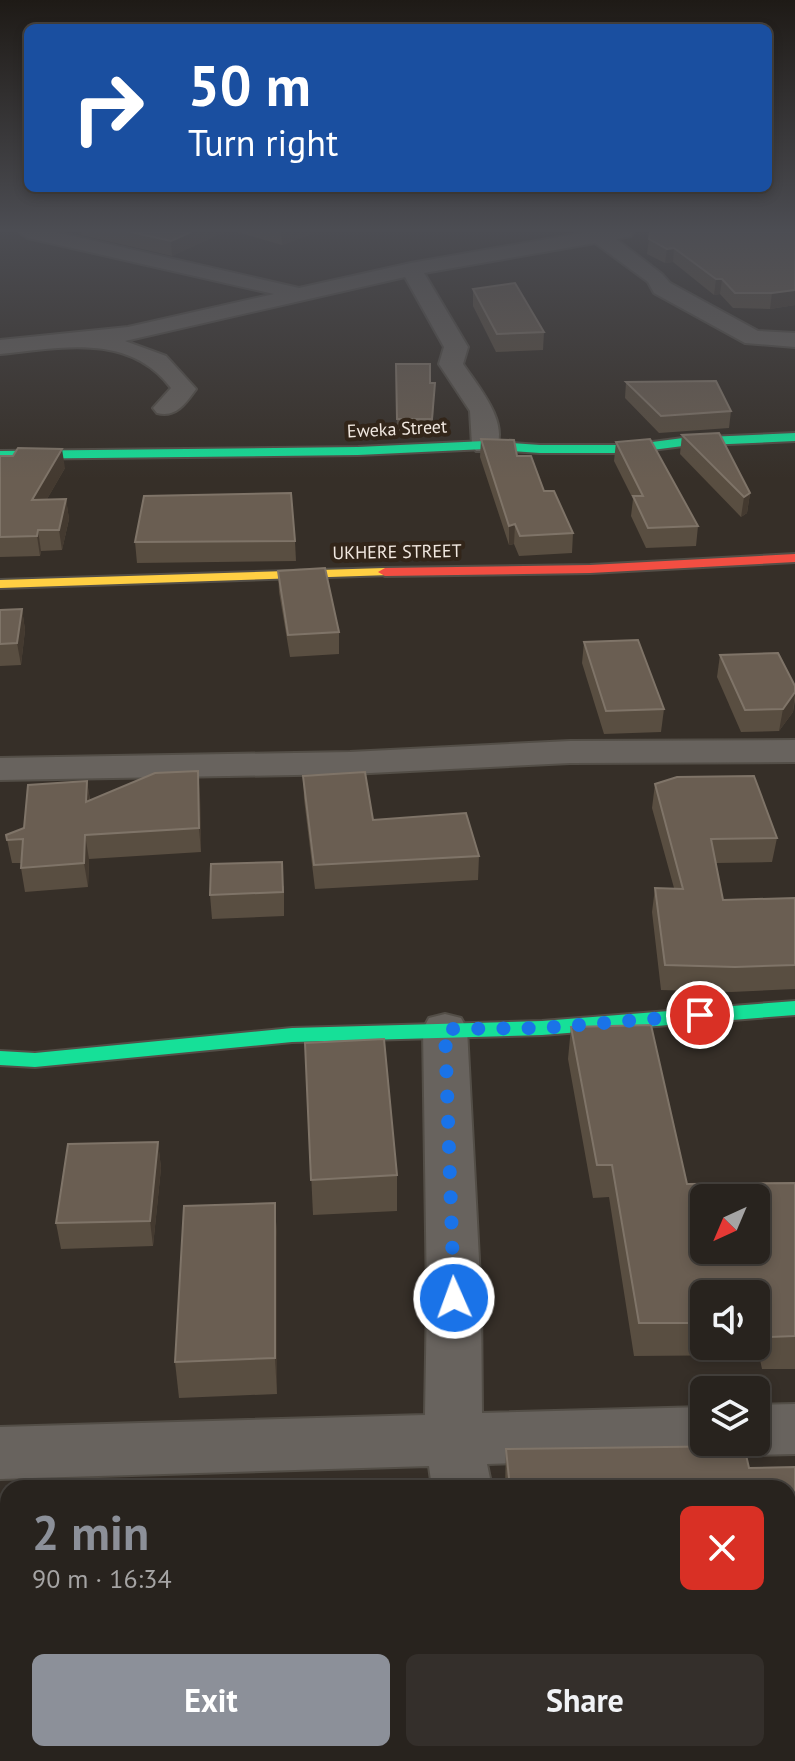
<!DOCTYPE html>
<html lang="en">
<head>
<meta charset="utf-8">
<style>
  body { margin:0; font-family:"PT Sans",sans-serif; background:#342f2b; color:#f1f3f6; height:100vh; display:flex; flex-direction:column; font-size:30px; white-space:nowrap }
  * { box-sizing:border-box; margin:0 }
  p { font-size:26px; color:#a5a4a4 }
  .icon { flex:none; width:44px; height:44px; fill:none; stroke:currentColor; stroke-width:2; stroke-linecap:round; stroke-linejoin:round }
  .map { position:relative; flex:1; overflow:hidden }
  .drawer { position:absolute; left:0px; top:1480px; width:796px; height:282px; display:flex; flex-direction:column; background:#28231e; border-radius:24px 24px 0 0; box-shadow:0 4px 12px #0003,0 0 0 2px #44403c }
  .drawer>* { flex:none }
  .hud { position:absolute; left:24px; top:24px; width:748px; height:168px; border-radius:12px; box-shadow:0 4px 12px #0003,0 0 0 2px #44403c; background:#1a4fa0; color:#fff; overflow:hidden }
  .needle { width:52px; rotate:224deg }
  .controls { position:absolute; left:690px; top:1184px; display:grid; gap:16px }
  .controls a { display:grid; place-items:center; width:80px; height:80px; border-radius:12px; background:#28231e; box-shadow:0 4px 12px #0003,0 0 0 2px #44403c; font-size:40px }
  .pin { position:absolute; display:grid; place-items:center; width:68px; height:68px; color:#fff; margin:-34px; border:4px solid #fff; border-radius:50%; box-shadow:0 2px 8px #0007 }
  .me { position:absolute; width:88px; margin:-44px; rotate:358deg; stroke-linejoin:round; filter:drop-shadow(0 0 6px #0008) }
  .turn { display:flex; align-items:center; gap:28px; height:168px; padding:0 32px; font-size:36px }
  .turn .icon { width:104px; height:104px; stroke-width:2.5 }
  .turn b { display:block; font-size:56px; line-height:68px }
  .round { display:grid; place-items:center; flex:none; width:84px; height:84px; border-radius:12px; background:#342f2b }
  .overview { display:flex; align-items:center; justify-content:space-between; height:136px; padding:0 32px }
  h1 { font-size:48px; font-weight:600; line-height:60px; color:#8c9099 }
  .action { display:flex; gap:16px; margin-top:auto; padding:16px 32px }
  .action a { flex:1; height:92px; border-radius:12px; background:#8c9099; color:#fff; font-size:32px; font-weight:600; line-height:92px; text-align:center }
  .action a+a { background:#342f2b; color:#f1f3f6 }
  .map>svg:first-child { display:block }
</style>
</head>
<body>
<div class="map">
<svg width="795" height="1761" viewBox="0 0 795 1761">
  <rect width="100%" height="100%" fill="#362f28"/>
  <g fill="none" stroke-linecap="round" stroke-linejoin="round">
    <defs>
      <g id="street">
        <path d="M19 232H56L299 288 411 263 587 232H633L631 236 616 239 662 274 670 283 758 331 795 333V347L745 343 654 293 648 282 595 243 424 273 468 347 463 364C477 385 512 425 494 451H476L472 445 470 411 439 364 444 347 405 277 125 341 166 356 196 389C186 403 176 418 157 413L153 408 171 388C129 332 60 348 0 354V340L128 327 274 294 28 238Z"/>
        <polygon points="795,740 795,762 570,763 350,774 0,780 0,758 350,752 570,741"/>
        <polygon points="445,1014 461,1018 467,1029 481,1298 482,1413 704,1407 704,1442 728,1442 724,1450 704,1457 487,1464 492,1488 432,1488 429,1466 0,1479 0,1427 425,1415 427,1298 423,1029 429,1018"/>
        <polygon points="795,1404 795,1454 756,1455 736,1448 733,1442 756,1442 756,1405"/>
        <polygon points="476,1754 544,1754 546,1761 478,1761"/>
      </g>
      <g id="fast">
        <polygon points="795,433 795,441 683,446 629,453 540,453 485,449 358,455 0,459 0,451 358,447 485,441 540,445 629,445 683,438"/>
        <polygon points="795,1001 795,1015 542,1035 292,1042 35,1067 0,1065 0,1051 35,1053 292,1028 542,1021"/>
      </g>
      <polygon id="slow" points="385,568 392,572 390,575 0,588 0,580"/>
      <polygon id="jam" points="795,554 795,562 590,573 385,576 378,572 385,568 590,565"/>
    </defs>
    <use href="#street" stroke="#534e47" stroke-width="4"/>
    <use href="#fast" stroke="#534e47" stroke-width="4"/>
    <use href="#slow" stroke="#534e47" stroke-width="4"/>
    <use href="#jam" stroke="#534e47" stroke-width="4"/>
    <use href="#street" fill="#68635e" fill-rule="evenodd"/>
    <use href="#fast" fill="#16e098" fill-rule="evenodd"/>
    <use href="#slow" fill="#ffcf43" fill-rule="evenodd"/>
    <use href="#jam" fill="#f24e42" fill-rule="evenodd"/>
  </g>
  <g fill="#594e41" fill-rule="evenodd">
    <polygon points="81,232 224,232 172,256 81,235"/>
    <polygon points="237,232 317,232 282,245"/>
    <polygon points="795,232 795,305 770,309 733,308 720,294 714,295 673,262 665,263 647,254 649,239"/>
    <polygon points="473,289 544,332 543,350 496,352 473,306"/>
    <polygon points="396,364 430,383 434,400 432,436 397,436"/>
    <polygon points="626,382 731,411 729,428 659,433 625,398"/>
    <polygon points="682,435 750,493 747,513 741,517 680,454"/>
    <polygon points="481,439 517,456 544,491 573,533 572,553 519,556 514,544 509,545 480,457"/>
    <polygon points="616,442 698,526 696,546 646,548 631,516 633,499 614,461"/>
    <polygon points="0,456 65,468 47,499 66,499 69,519 62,550 41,551 40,556 0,557"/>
    <polygon points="295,541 296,561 137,563 135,542"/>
    <polygon points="278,571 339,632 339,654 290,657 279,592"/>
    <polygon points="22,609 25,630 21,665 0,666 0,610"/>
    <polygon points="584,642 664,709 661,732 604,734 582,663"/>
    <polygon points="720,655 795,686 795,700 793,712 779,731 741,732 717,677"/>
    <polygon points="303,776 373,820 479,856 478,880 315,889 304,799"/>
    <polygon points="87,781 90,800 200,794 201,852 89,859 88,887 25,892 21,868 21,863 12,863 6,835 24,828"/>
    <polygon points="655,784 777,838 772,862 716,863 723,900 795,898 795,989 731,992 661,990 652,912 655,888 674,888 652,808"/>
    <polygon points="284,886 284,916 212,919 210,895"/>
    <path d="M571 1027 687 1184 795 1183V1369H762L759 1355 634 1356 609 1197 593 1198 568 1059ZM704 1294H756V1346H704Z"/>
    <polygon points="305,1043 397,1175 397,1211 313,1215"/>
    <polygon points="158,1142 161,1168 153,1246 61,1249 56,1223"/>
    <polygon points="275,1203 277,1238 277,1394 179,1398 175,1362"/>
    <polygon points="506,1449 749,1468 795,1467 795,1697 793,1697 790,1708 788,1709 788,1488 505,1488"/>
  </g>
  <g fill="#443a30">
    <polygon points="191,232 224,232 172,256 171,241"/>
    <polygon points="281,232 317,232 282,245"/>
    <polygon points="674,248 673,262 665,263 667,249"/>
    <polygon points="716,279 722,279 720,294 714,295"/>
    <polygon points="795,290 795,305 770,309 772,293"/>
    <polygon points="62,449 65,468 35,520 32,500"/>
    <polygon points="750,493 747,513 741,517 744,497"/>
    <polygon points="66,499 69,519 62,550 59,530"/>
    <polygon points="515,524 514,544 509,545 509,526"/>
    <polygon points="38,530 41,551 40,556 37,536"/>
    <polygon points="22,609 25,630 21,665 17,643"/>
    <polygon points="795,692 793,712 779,731 783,709"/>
    <polygon points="198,771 200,794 201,852 199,828"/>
    <polygon points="87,781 90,804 86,802"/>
    <polygon points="85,835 89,859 88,887 84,863"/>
    <polygon points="158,1142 161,1168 153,1246 150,1221"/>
    <polygon points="275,1203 277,1238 277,1394 275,1358"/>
  </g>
  <g fill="#6a5e52" stroke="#7f7468" stroke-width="2" fill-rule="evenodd">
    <polygon points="131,232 191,232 171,241"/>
    <polygon points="650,232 795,232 795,290 772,293 735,293 722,279 716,279 674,248 667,249 649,239"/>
    <polygon points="515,283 544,332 497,334 473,289"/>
    <polygon points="396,364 430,364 430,383 435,383 432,419 397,419"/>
    <polygon points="716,381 731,411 661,416 626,382"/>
    <polygon points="719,433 750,493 744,497 682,435"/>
    <polygon points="481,439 514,440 517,456 531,456 544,491 554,491 573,533 520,536 515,524 509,526"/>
    <polygon points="650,439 698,526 648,528 633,496 643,496 616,442"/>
    <polygon points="18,448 62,449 32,500 66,499 59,530 38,530 37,536 0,537 0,456 13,456"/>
    <polygon points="291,493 295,541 135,542 144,496"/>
    <polygon points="325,568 339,632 288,635 278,571"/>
    <polygon points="22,609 17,643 0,644 0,610"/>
    <polygon points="638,640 664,709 606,711 584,642"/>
    <polygon points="778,653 795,686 795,692 783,709 745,710 720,655"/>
    <polygon points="198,771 199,828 85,835 84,863 21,868 23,839 7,840 6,835 24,828 28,785 87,781 86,802 155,773"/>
    <polygon points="365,772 373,820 466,813 479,856 314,865 303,776"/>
    <polygon points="754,776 777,838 711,839 723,900 795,898 795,965 735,967 665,965 655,888 683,889 655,784 677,777"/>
    <polygon points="282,862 283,892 210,895 211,864"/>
    <path d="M651 1025 687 1184 795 1183V1336L770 1337 766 1322H756V1294H704V1323H639L612 1165H597L571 1027ZM704 1198H756V1250H704Z"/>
    <polygon points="384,1039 397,1175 311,1180 305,1043"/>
    <polygon points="158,1142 150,1221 56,1223 68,1144"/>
    <polygon points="275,1203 275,1358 175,1362 184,1206"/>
    <polygon points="744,1446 749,1468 795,1467 795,1678 788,1678 788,1488 510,1488 506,1449"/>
    <polygon points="278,1754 386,1754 386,1761 277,1761"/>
  </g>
  <linearGradient id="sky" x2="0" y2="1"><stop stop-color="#1e1a16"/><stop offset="0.48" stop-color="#4c4d53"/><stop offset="1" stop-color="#4c4d53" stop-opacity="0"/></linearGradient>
  <rect width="795" height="479" fill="url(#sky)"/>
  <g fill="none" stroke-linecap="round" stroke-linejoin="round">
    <polyline stroke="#1a73e8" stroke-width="14" stroke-dasharray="0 25.2" points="454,1298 445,1029 542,1028 700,1015"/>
  </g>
  <g text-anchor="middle" stroke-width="8" stroke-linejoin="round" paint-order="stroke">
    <g font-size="18" fill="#f1e8e0" stroke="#322519">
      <text transform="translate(397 429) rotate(-3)" y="6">Eweka Street</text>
      <text transform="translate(397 552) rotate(-1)" y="6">UKHERE STREET</text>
    </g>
  </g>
</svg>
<div class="controls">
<a><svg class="needle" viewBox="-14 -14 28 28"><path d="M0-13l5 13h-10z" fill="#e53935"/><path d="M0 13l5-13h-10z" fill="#a5a4a4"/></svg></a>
<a><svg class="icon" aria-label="sound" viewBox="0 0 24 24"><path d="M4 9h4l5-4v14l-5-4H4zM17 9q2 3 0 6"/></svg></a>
<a><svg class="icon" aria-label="layers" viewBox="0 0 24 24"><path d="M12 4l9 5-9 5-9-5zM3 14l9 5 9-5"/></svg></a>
</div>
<div class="pin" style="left:700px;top:1015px;background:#d93025"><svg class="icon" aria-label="arrive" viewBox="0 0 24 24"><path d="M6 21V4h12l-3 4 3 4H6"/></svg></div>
<svg class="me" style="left:454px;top:1298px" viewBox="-20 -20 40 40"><circle r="17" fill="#1a73e8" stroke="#fff" stroke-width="3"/><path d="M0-11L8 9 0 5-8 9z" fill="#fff"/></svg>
<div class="hud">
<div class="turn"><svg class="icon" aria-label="right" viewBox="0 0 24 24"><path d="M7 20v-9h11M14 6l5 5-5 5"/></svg><div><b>50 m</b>Turn right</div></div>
</div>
<section class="drawer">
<div class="overview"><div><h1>2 min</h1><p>90 m · 16:34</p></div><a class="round" style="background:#d93025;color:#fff"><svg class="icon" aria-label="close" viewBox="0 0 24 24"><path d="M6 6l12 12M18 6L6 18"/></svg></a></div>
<div class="action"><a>Exit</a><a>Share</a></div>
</section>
</div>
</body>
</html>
